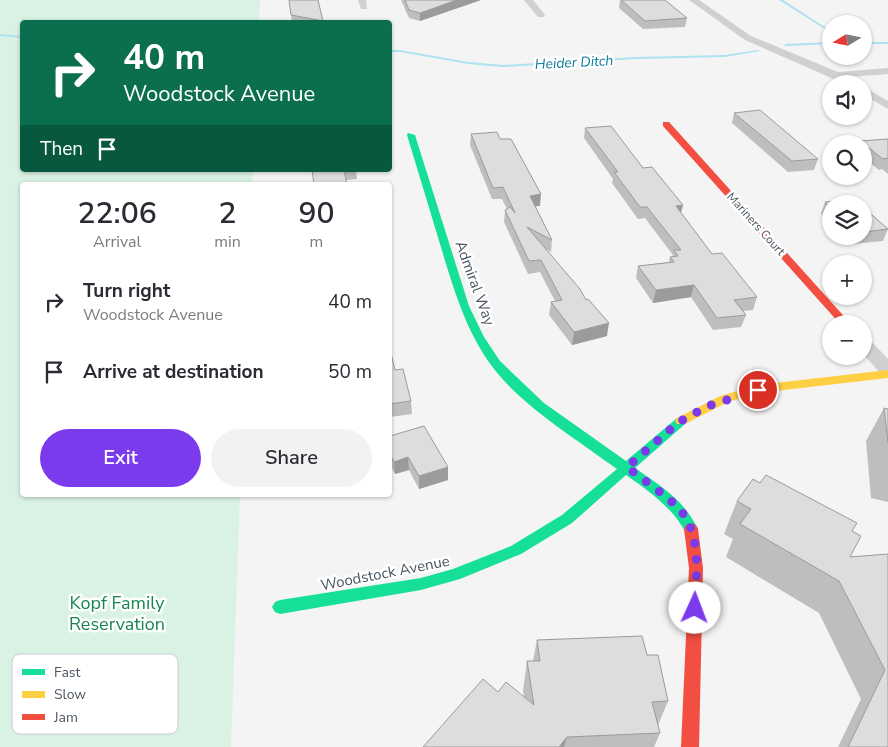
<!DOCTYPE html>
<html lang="en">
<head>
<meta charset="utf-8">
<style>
  body { margin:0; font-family:"Nunito Sans",sans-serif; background:#f2f2f3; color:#2b2b33; height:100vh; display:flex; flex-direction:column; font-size:19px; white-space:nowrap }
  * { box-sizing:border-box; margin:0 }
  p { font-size:16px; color:#7c7c81 }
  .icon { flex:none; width:28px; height:28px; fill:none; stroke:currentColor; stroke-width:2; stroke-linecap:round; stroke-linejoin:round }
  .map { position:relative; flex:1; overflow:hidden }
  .side { position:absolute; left:20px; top:182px; width:372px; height:315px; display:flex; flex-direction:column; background:#fff; border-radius:5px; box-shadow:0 1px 4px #0004 }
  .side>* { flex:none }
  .banner { position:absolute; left:20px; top:20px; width:372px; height:152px; border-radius:5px; box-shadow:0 1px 4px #0004; background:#0b6e4f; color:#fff; overflow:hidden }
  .needle { width:32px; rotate:260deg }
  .buttons { position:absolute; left:822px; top:15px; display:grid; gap:10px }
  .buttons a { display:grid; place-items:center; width:50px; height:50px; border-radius:50%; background:#fff; box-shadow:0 1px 4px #0004; font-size:25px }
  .pin { position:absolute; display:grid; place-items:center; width:42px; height:42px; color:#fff; margin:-21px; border:2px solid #fff; border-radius:50%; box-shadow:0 1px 5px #0007 }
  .me { position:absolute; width:55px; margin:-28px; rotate:2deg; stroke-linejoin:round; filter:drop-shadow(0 0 4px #0008) }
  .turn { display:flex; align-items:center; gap:18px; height:105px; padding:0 20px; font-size:22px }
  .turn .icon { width:65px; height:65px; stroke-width:2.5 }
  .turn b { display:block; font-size:35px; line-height:42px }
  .then { display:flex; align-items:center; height:48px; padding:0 20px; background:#0003; gap:10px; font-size:19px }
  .eta { display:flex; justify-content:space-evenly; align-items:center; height:85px; text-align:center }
  .eta b { font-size:30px; font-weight:600; line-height:35px }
  .cta { display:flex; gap:10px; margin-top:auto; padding:10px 20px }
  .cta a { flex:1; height:58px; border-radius:30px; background:#7c3aed; color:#fff; font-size:20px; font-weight:600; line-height:58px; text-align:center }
  .cta a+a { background:#f2f2f3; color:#2b2b33 }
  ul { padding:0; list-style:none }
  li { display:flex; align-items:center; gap:15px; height:70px; padding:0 20px }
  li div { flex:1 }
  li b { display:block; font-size:19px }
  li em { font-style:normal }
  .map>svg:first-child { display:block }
</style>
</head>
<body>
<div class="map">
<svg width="888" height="747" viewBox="0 0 888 747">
  <rect width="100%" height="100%" fill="#f4f4f4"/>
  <polygon fill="#d9f2e3" points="0,0 260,0 259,22 22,22 22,170 253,170 252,185 22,185 22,495 240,495 231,747 0,747"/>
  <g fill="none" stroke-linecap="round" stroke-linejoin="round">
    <g fill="#aee2f0" fill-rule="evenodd">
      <polygon points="779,0 783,0 831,31 831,33"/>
      <polygon points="0,34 22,36 22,38 0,36"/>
      <polygon points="831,42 831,44 786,46 784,45 786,44"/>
      <rect x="864" y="42" width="24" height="2"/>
      <polygon points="390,50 400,50 468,62 503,65 636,57 725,55 758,50 760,51 725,57 636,59 503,67 468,64 400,52 390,52"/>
    </g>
    <g fill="#ced0d2" fill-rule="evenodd">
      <polygon points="358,0 366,0 367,9 361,9"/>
      <polygon points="524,0 533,0 545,15 544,17 538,17"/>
      <polygon points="689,0 699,0 751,36 838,72 888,68 888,74 849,77 859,84 845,84 745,40"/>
      <polygon points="864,87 888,101 888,109 864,95"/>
      <polygon points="864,338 870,340 888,359 888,376 881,374 864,355"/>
    </g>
    <path fill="#16e098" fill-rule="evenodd" d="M408 133 415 135 469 306 484 337 500 361 544 403 626 461 677 418H685L687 421 685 424 635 468C662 487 683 499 698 529L696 533 691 535 686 533C672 507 650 492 626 475L572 523 521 554 460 579 421 590 280 614 275 612 272 607 275 602 280 600 421 578 453 569 511 546 562 515 617 469C578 440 520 405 491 365 465 329 453 287 440 244 429 208 418 171 407 135Z"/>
    <polygon fill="#ffcf43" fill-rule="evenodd" points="888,370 888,378 758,393 728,402 685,424 677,424 675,421 677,418 720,396 758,385"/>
    <g fill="#f24e42" fill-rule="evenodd">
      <polygon points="663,122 669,122 851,324 840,324 663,126"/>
      <polygon points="691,523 696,525 698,529 703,568 699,747 681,747 689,568 684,529 686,525"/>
    </g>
  </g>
  <g fill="#bebebf">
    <polygon points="289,0 318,0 323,22 292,22"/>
    <polygon points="401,0 481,0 420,21 409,18"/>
    <polygon points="620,0 665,0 687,18 685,27 643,29 619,8"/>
    <polygon points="734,113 818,159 814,170 788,172 732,123"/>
    <polygon points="585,128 643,168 683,205 681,213 712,254 757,297 753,310 743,311 746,315 741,327 713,330 691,297 653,303 636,278 638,266 669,262 670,257 672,257 673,255 645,218 638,219 612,183 613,179 584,138"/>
    <polygon points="471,134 500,139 540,206 535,206 552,240 551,252 546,249 607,336 572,345 549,315 551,302 555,301 540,272 528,274 504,222 505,210 507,209 502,199 492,199 470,145"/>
    <polygon points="888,139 888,174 882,169 879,170 864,158 864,144 859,144 860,141"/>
    <polygon points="318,170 356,170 357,179 346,180"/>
    <polygon points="825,202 831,204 831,224 821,214"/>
    <polygon points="864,208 888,229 883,241 853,244 845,236 864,236"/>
    <polygon points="390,349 395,370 411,401 412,414 390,417"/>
    <polygon points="884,408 888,409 888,502 871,498 866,441"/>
    <polygon points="390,436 448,480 419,489 409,470 395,474 390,465"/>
    <polygon points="737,501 852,531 850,557 888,554 888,747 838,747 861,699 819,613 726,557 733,539 724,534"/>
    <polygon points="537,640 647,655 668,701 658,725 660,733 654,747 423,747 498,692 524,697 523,691 527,661 533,661"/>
  </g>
  <g fill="#9b9b9b">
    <polygon points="457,0 481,0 420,21 420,13"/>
    <polygon points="541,194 540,206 529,207 530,196"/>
    <polygon points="683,205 680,216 676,206"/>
    <polygon points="694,285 691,297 653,303 656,290"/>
    <polygon points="609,323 607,336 572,345 574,332"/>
    <polygon points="408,457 409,470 395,474 394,462"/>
    <polygon points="448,467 448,480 419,489 419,476"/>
    <polygon points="567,737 564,747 559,747"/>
  </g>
  <g fill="#ddddde" stroke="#9b9b9b">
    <polygon points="289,0 318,0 323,21 291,15"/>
    <polygon points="405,0 457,0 420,13 409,10"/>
    <polygon points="621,0 665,0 687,18 645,21"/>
    <polygon points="760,110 818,159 792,161 734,113"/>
    <polygon points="611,126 643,168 652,167 683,205 676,206 712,254 722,253 757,297 734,300 746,315 717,318 694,285 656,290 638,266 674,262 670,257 678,256 674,250 681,250 647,207 640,207 614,172 618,172 585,128"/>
    <polygon points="497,132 500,139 511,139 541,194 530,196 552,240 527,227 580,289 586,300 588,299 609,323 574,332 551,302 562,300 541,260 529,261 505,210 510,207 515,213 503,187 493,188 471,134"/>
    <polygon points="888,139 888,159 887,158 883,159 860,141"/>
    <polygon points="312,170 344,170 347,185 314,185"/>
    <polygon points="854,200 858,204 831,204 831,208 825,202"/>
    <polygon points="864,208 888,229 864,232"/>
    <polygon points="390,349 395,370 403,369 411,401 390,404"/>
    <polygon points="884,408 888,409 888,443"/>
    <polygon points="424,426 448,467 419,476 408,457 394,462 390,454 390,436"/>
    <polygon points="766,475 857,523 852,531 861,536 850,557 888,554 888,747 848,747 885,670 839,581 740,524 751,509 737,501 753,479 760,483"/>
    <polygon points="642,636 647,655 658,655 668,701 652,702 660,733 567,737 559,747 423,747 483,679 498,692 506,682 534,705 527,661 540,661 537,640"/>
  </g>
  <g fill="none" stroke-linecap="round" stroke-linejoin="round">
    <path stroke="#7c3aed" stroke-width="9" stroke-dasharray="0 16.2" d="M695 608C696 577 702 536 681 511 668 496 643 480 627 467L679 422 708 406 758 390"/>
  </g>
  <g text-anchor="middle" stroke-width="5" stroke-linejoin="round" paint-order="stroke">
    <g font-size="12" fill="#4a5661" stroke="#fff">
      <text transform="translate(756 224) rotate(48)" y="4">Mariners Court</text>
    </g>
    <g font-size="14" font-style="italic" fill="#0c7c9b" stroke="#fff">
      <text transform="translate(574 62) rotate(-3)" y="5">Heider Ditch</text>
    </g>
    <g font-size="15" fill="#4a5661" stroke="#fff">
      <text transform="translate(475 283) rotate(70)" y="5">Admiral Way</text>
      <text transform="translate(385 573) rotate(-11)" y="5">Woodstock Avenue</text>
    </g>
    <g font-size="18" fill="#17864f" stroke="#fff">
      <text x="117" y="609">Kopf Family<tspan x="117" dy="21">Reservation</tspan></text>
    </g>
  </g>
  <rect x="12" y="654" width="166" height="80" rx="8" fill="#fff" stroke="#c9ccd0" stroke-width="1"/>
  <rect x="22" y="669" width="23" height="6" fill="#16e098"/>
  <rect x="22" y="691" width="23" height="7" fill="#ffcf43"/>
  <rect x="22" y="714" width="23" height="6" fill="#f24e42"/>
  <g font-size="14" fill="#4a5661">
    <text x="54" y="677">Fast</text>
    <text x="54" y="699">Slow</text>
    <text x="54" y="722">Jam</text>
  </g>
</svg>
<div class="buttons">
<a><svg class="needle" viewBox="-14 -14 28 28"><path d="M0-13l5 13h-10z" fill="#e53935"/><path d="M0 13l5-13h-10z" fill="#7c7c81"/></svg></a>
<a><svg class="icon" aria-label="sound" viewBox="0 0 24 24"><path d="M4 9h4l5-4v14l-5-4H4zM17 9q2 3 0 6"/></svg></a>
<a><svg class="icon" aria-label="search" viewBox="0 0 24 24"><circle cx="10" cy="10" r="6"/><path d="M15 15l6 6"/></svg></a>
<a><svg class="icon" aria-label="layers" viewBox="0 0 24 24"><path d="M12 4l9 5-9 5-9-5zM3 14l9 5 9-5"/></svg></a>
<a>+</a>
<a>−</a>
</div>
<div class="pin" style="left:758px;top:390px;background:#d93025"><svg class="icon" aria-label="arrive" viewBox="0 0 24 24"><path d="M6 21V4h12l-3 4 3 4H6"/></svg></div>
<svg class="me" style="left:695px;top:608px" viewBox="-20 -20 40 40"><circle r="19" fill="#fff"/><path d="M0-13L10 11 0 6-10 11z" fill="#7c3aed"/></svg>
<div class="banner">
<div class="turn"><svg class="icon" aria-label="right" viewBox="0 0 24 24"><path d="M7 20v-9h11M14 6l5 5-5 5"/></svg><div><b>40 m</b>Woodstock Avenue</div></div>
<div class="then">Then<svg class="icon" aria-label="arrive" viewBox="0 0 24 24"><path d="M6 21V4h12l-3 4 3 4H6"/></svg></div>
</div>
<section class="side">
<div class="eta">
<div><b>22:06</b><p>Arrival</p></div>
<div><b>2</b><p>min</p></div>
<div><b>90</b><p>m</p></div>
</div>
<ul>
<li><svg class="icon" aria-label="right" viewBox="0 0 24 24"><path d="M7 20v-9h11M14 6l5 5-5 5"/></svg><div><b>Turn right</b><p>Woodstock Avenue</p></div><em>40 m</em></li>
<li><svg class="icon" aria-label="arrive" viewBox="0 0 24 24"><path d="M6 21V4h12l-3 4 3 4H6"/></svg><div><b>Arrive at destination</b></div><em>50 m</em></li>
</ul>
<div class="cta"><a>Exit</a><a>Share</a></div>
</section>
</div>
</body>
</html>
